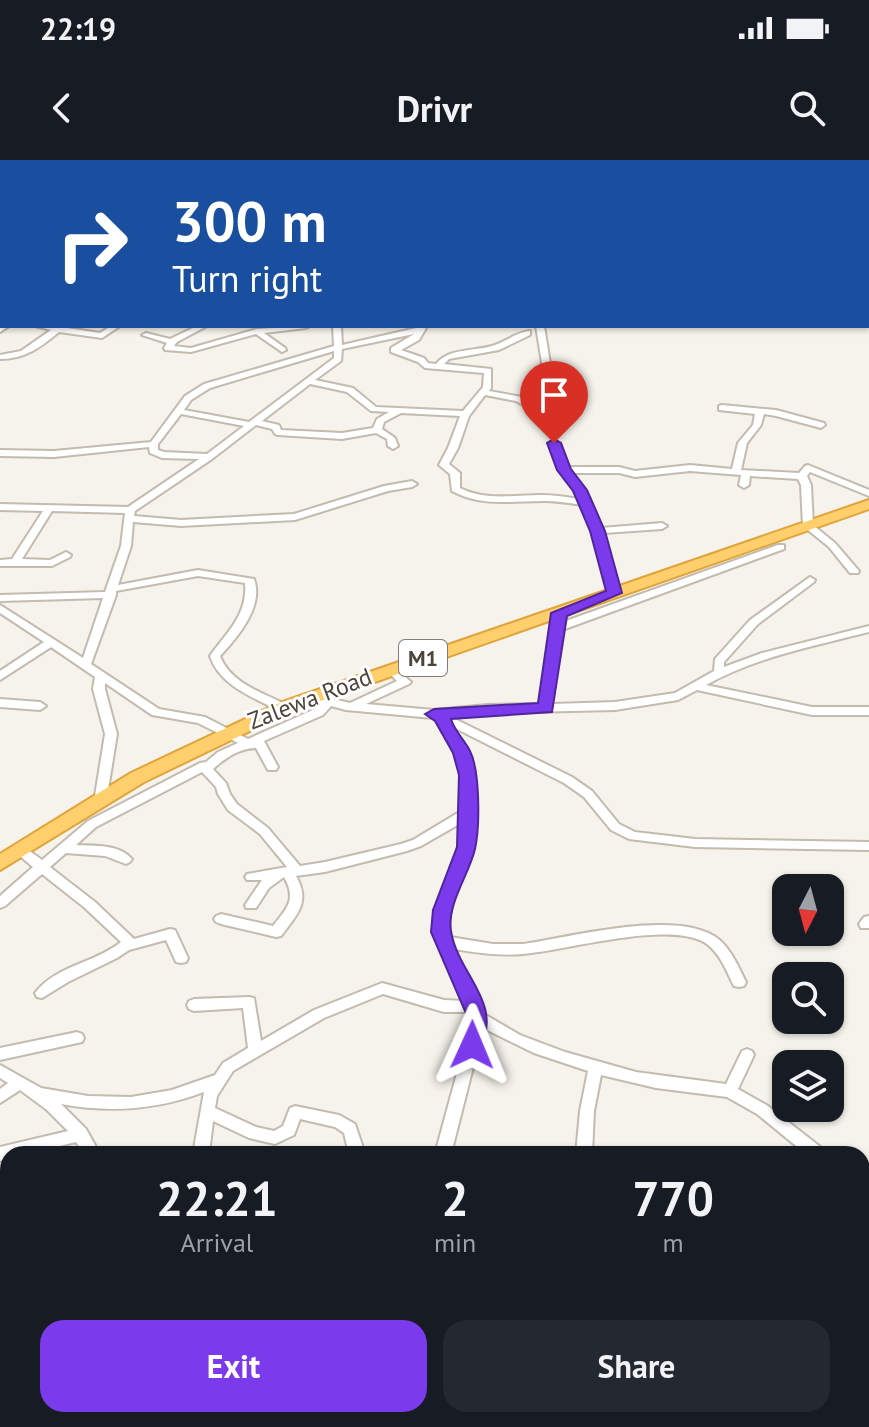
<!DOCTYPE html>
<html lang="en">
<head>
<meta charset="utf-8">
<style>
  body { margin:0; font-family:"PT Sans",sans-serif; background:#242831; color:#f1f3f6; height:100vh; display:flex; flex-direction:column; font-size:30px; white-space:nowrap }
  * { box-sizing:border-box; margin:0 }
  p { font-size:26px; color:#9ea1a6 }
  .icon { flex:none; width:44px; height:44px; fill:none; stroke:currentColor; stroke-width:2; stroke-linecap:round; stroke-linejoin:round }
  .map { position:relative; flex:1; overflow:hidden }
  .side { position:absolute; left:0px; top:986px; width:870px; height:282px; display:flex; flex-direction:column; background:#171b24; border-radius:24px 24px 0 0; box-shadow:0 2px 6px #0004 }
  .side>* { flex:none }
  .banner { position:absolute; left:0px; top:0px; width:870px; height:168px; box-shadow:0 2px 6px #0004; background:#1a4fa0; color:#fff; overflow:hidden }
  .needle { width:52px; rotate:186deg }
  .fabs { position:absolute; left:772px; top:714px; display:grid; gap:16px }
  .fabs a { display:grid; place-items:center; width:72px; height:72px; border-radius:16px; background:#171b24; box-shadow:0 2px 6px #0004; font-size:40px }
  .pin { position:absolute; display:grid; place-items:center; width:68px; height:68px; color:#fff; margin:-82px -34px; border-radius:50% 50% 50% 0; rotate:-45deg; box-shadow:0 0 8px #0007 }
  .pin .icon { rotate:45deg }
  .me { position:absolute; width:88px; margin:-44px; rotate:1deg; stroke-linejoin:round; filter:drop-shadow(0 0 6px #0008) }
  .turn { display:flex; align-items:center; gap:28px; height:168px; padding:0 40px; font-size:36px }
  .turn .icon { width:104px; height:104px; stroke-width:2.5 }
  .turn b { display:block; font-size:56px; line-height:68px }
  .eta { display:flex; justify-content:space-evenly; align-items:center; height:136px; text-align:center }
  .eta b { font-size:48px; font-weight:700; line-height:56px }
  .button { display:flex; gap:16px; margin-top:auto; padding:16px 40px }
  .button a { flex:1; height:92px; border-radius:24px; background:#7c3aed; color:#fff; font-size:32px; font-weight:700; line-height:92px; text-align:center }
  .button a+a { background:#242831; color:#f1f3f6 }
  .status { display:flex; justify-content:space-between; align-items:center; height:56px; padding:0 40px; background:#171b24; direction:ltr }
  .status svg { height:22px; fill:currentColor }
  header { display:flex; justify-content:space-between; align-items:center; height:104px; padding:0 40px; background:#171b24; font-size:36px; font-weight:700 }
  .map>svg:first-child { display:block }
</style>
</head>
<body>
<div class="status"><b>22:19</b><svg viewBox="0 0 49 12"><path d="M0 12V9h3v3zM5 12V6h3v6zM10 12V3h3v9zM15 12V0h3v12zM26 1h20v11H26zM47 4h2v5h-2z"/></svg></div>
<header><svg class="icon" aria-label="back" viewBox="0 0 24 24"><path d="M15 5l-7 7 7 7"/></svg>Drivr<svg class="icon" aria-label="search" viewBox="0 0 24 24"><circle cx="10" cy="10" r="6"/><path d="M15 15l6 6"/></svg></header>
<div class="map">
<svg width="869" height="1267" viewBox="0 0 869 1267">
  <rect width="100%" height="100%" fill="#f6f3ec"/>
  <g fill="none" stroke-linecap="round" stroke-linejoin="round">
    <polyline stroke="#a9d4f2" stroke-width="2" points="142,2 147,0"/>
    <defs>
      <g id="minor">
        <polygon points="0,0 22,0 19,2 2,2 0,4"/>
        <polygon points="83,0 89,0 90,2 84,2"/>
        <polygon points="189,0 196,0 194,2 187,2"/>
        <polygon points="266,0 272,0 271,2 265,2"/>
        <polygon points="341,0 347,0 348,2 342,2"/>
        <polygon points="514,0 521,0 520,2 513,2"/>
        <polygon points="649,0 657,0 655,2 649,2"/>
        <rect x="868" y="4" width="1" height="4"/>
        <polygon points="868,42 869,42 868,47"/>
        <rect x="0" y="72" width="2" height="4"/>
        <rect x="868" y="73" width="1" height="4"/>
        <rect x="0" y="114" width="2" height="4"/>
        <polygon points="2,164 2,166 9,166 0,172 0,166"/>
        <path d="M35 166H54L100 173 111 166H120L102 178 59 172C41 187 25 199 0 199V195L21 191 51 170Z"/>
        <polygon points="197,166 207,166 177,182 174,186 191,188 257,169 310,166 306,168 264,173 285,188 286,190 282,192 256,174 191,192 165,190 164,188 167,183 142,175 146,173 170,179"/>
        <path d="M333 166H341L342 185 425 166 426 168 419 180 401 190 424 198 428 203 436 204C450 187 475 192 495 185 507 181 517 172 530 171V175L499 190 449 199 444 204 491 209V228L489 231 522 237 531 244 527 247 516 241 485 235 469 256 458 288 449 304 460 313V328C485 341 514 335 541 335 554 335 567 337 579 339L576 331 559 310 549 283 554 280 559 283 568 307H619L635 311 690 305 732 309 738 283 753 265 755 254 719 250V246L722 245 776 250 824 263 825 265 821 268 776 256 764 254 761 265 747 283 741 310 799 313 805 306 808 305 869 330V336L810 312 807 316 811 325 813 365 835 383 859 411 858 413H850L829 387 803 366 801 325 798 319 750 316 749 325 744 328 739 325 741 315 690 311 635 317 619 313H571L585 330 601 368 662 363 667 366 662 369 604 373 619 433 614 436 609 433 593 371 582 345C569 343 557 341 544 341 512 341 481 347 452 331L450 314 439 305 448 288 460 256 401 253 384 262 382 269 395 278 398 286 393 289 388 286 387 279 376 273 342 279 278 275 275 274 272 269 256 265 212 299 135 351 134 356 181 360 294 354 384 326 412 321 417 324 412 327 388 331 295 360 181 366 133 362 131 386 118 425 198 410 254 419C264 446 238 477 220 496 230 523 263 533 287 545L289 548 287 551H279C253 537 220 526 210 496 226 473 248 455 245 423L198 416 116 431V435L91 504 159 549 205 557 248 579 315 549 320 544 308 541 306 538 308 535 312 534 350 543 397 521 385 509 390 506 394 507 411 522 409 524 366 544 434 550 487 545 541 544 554 459H562L563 462 778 385H784V389L562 470 552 544 615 542 675 533 714 511 715 499 750 460 810 417 815 420 814 422 758 464 724 502V507L762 493 869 466V472C814 486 756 497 706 525L812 547H869V555H812L697 530 678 540 615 550 487 553 449 556 572 617 592 631 619 664 635 672 695 679 869 682V690L695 687 629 679 611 670 584 637 564 623 451 566C456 578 466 587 470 599 476 614 475 671 472 687 467 713 439 751 450 777L493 784H523C571 777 672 750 714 776 730 786 738 806 746 822L744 826 739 827 734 826C726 810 719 790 702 781 662 762 568 790 523 794 501 796 477 793 455 789L484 854 520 875 565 892 636 912 726 924 742 891 747 889 752 891 754 895 738 929 768 946 823 989 826 994H806L757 954 727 937 656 928 601 915 594 951 592 994H576L580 951 588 911 534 893 483 868 451 994H435L472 858 470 852H444L383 834 324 858 233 911 217 936 215 948 256 967 274 971 283 966 290 948 295 946 339 955 355 964 365 994H349L344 973 335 967 300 959 294 975 275 984 249 978 213 961 209 994H193L204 932C157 950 110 953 61 944L86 969 100 994H84L76 982 26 994H8V999L0 1001V987L68 971 47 950 20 930 0 943V929L8 923 0 918V905L41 928 88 936 131 937 172 930 215 915 223 903 248 888 243 848 194 851 189 849 187 845 189 841 194 839 249 837 254 838 261 881 314 850 382 823 444 840 465 841 440 785C422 762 453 715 459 689 461 680 460 671 461 663L421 686 407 691 325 712 296 716C311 742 297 755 281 776L276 777 221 764 216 762 214 759 216 756 221 754 273 766C287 748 297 740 284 717L269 728 256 748H246L245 745 262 720H247L245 717 247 714 287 707 260 674 228 650 218 634 216 627 202 612 96 667 76 685C95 686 119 684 132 699L130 702 126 704 105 696 66 693 50 707 95 742 134 779 170 769 175 770 188 798 186 802 181 803 176 802 166 780 129 790 117 798 68 822 42 838 37 837 35 833C55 806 95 803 121 782L85 748 42 714 5 746 0 748V736L33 707 15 692 13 689 15 686H23L42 700 88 661 200 603 206 602 218 592 238 583 198 563 152 555 105 523V529L117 574 107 636 101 640 95 636 105 574 93 529 95 517 51 487 0 520V511L44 482 0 453V445L83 498 103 438 0 441V435L105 432 121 386 125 353 52 351 22 399 50 400 66 392 71 395 70 397 52 406H0V400L12 399 43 351 0 350V344L128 347 199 299 162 298 150 293 149 287 54 297 0 296V290L54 291 151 282 185 236 204 224 334 186ZM414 174 391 188V192L418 202 425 208 484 213 483 227 463 251 376 247 353 228 315 220 341 201 342 189ZM334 191V198L249 262 184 250 191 240 210 228ZM310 224 347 232 371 251 389 252 377 259 373 268 342 273 281 270 279 265 262 261ZM181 254 244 266 207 294 164 292 158 290V284ZM331 546 346 550 433 558 437 560C442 575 454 585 459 599 464 614 462 636 461 651L413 680 401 684 325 702 300 706 268 668 237 644 230 634 226 623 213 609C225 598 240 588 256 588L268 610H276L278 607 264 581 323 555Z"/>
        <polygon points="536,166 544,166 550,203 549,214 545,217 541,214 542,203"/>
        <polygon points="0,539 40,542 46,546 40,550 0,547"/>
        <polygon points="869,756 869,768 861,768 859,764 864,757"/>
        <polygon points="77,872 82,874 84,878 82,882 0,900 0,888"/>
        <polygon points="862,1016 869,1019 869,1034 862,1031"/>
        <polygon points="869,1046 869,1065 862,1069 862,1050"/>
        <polygon points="8,1203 8,1219 0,1221 0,1205"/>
        <polygon points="311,1260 329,1260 326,1267 308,1267"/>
        <polygon points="748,1260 768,1260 765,1267 745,1267"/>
        <polygon points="822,1260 840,1260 843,1267 825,1267"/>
      </g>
      <polygon id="highway" points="869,340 869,349 289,552 144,622 0,710 0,694 131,613 277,544"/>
    </defs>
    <use href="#minor" stroke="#c2bbae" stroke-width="4"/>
    <use href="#highway" stroke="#e0a43c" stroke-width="4"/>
    <use href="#minor" fill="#fff" fill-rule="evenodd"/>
    <use href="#highway" fill="#ffcf6e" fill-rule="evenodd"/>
  </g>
  <path fill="#7c3aed" stroke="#51269a" stroke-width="2" d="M554 279 561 283 571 309 587 330 605 371 622 433 567 456 552 552 451 559C455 572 464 579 470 591 480 611 480 666 475 689 469 715 447 743 451 771 458 816 505 841 479 892L472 894 464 892 461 885 468 858 431 772 433 750 457 687 459 615 453 593 435 561 425 554 434 549 538 543 551 453 606 431 590 371 573 331 557 310 547 283Z"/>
  <g text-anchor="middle" stroke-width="6" stroke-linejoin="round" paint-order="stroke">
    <rect fill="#fff" stroke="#817c74" stroke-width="2" x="399" y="480" width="48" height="36" rx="6"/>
    <g font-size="22" font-weight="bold" fill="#4b4439">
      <text x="423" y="506">M1</text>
    </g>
    <g font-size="24" fill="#4b4439" stroke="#fff">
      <text transform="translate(310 539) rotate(-21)" y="8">Zalewa Road</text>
    </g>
  </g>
</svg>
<div class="fabs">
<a><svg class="needle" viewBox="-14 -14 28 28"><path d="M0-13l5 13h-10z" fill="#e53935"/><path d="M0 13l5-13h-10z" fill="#9ea1a6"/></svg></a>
<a><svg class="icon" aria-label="search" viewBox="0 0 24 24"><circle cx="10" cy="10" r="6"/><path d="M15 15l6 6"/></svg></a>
<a><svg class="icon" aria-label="layers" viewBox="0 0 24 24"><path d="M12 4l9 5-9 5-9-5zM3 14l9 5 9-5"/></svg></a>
</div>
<div class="pin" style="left:554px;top:283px;background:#d93025"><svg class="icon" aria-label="arrive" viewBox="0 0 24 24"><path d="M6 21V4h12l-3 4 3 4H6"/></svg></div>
<svg class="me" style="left:472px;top:885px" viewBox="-20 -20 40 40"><path d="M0-17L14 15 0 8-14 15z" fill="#7c3aed" stroke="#fff" stroke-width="4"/></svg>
<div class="banner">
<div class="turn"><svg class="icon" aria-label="right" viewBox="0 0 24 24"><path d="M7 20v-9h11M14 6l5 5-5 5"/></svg><div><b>300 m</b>Turn right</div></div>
</div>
<section class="side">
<div class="eta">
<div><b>22:21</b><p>Arrival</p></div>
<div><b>2</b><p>min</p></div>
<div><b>770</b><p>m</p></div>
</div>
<div class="button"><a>Exit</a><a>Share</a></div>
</section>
</div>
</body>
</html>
